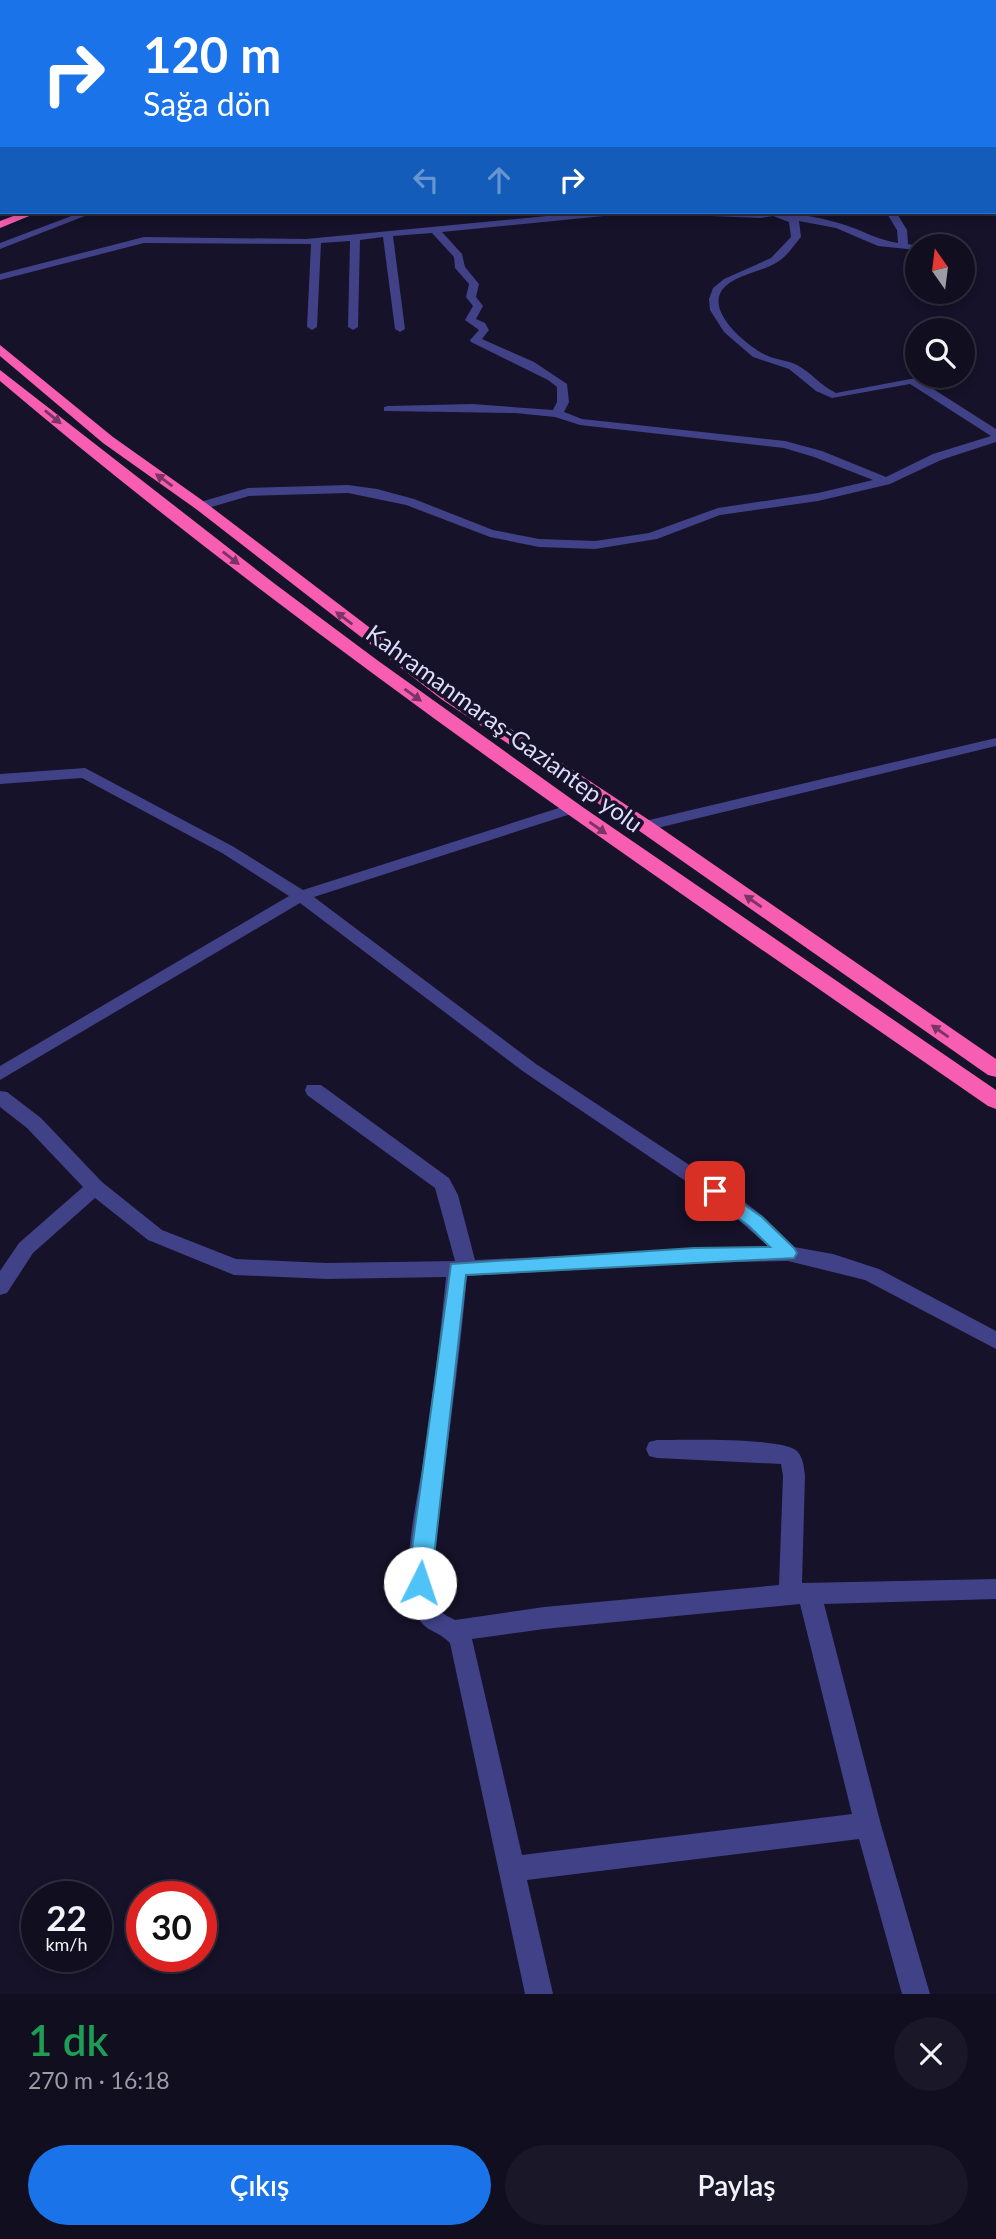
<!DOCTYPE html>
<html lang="tr">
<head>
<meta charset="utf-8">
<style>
  body { margin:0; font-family:Lato,sans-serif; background:#191728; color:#f1f3f6; height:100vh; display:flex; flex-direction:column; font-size:26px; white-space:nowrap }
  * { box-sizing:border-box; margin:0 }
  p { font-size:23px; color:#9c9ca4 }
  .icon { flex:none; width:38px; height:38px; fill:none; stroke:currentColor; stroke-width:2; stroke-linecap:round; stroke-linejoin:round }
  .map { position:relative; height:1994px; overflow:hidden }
  .side { display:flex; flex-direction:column; background:#100e1f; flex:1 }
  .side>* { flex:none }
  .hud { position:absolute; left:0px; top:0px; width:998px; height:214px; box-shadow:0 4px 10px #0003,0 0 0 2px #302e3d; background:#1a73e8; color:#fff; overflow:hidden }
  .needle { width:46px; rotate:346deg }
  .controls { position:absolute; left:905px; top:234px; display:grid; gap:14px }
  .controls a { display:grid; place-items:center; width:70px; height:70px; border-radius:50%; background:#100e1f; box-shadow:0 4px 10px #0003,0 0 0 2px #302e3d; font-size:35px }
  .speed { position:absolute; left:21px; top:1881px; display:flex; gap:14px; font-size:35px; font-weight:700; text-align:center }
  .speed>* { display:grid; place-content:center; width:91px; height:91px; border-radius:50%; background:#100e1f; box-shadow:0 4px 10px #0003,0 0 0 2px #302e3d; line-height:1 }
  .speed small { font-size:18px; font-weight:400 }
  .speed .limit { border:10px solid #d22; background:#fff; color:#111 }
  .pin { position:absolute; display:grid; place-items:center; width:60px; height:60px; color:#fff; margin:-30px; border-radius:14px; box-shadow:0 4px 10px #0006 }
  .me { position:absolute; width:77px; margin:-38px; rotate:4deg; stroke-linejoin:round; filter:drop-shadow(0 0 5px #0008) }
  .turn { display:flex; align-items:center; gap:24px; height:147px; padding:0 28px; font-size:32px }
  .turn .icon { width:91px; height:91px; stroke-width:2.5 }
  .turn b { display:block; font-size:49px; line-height:60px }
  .lanes { display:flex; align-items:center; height:66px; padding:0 28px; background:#0003; justify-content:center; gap:35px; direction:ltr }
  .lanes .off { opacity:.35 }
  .round { display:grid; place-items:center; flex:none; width:74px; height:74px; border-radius:37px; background:#191728 }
  .headline { display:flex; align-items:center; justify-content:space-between; height:119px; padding:0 28px }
  h1 { font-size:42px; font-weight:600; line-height:52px; color:#1e9e55 }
  .cta { display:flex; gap:14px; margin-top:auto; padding:14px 28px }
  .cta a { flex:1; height:80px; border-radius:42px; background:#1a73e8; color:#fff; font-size:28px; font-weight:600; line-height:80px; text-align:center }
  .cta a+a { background:#191728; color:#f1f3f6 }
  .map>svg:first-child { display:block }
</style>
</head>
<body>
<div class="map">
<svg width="996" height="1994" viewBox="0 0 996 1994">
  <rect width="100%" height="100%" fill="#151229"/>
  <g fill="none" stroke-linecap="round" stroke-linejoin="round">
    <g fill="#404186" fill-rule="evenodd">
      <polygon points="82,212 95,212 0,249 0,243"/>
      <path d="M588 212H619L614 215 442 232 462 254 465 267 479 284 476 297 483 306 476 319 485 323 489 330 482 339 534 362 567 384 569 402 564 412 582 419 785 441 822 451 886 477 933 454 991 436 910 384 832 398 816 391 789 369 753 357 724 332 710 310 709 299 713 288 724 279 771 258 791 237 789 222 773 216 760 218 687 215 682 212C735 210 792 208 842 224 862 230 877 240 898 243L897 230 886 212H896L907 230 908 244 917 246V250L878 246 836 228 799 221 801 237C794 245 788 255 779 261 764 272 734 274 722 290 706 313 749 347 766 355 776 360 787 360 797 365 812 373 821 386 836 393L916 378 996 429V442L941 460 890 484 818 501 720 515 657 539 595 549 539 547 490 537 406 505 348 493 249 496 201 510 195 506 197 503 248 488 348 485 377 489 414 499 493 530 539 539 595 541 649 533 718 508 818 493 873 480 814 457 784 448 580 425 555 417 515 413 384 411V407L388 406 472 404 553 410 557 402V387L548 380 471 342 470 340 479 330 465 320 473 306 466 297 469 284 455 268 454 257 432 233 393 236 405 329 400 332 395 329 383 237 360 240 358 327 353 330 348 327 350 241 321 243 317 327 312 330 307 327 311 244 144 243 0 280V274L144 237 306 239Z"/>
      <polygon points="996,738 996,746 645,831 637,826 645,821"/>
      <path d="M85 768 234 847 303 890 565 806H577L579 809 577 812 314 897 536 1064 738 1197 763 1216 794 1247 833 1254 879 1269 996 1331V1349L865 1280 788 1261 694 1263 467 1276C461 1344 452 1412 443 1480 438 1517 426 1560 434 1598 436 1610 444 1615 455 1620L544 1607 779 1585 783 1476 781 1464 657 1458 649 1456 646 1449 649 1442 657 1440C682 1440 782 1437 797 1451 803 1457 804 1467 805 1476L802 1583 996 1579V1599L824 1604 881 1825 930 1994H902L859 1839 527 1880 553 1994H525L450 1643C434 1627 423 1634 413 1607 400 1573 417 1500 423 1463 432 1401 440 1339 446 1277L327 1279 234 1275 148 1240 95 1198 33 1253 7 1293 0 1295V1271L19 1243 83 1187 27 1128 0 1107V1091L7 1092 41 1118 102 1182 162 1230 236 1259 327 1263 455 1261 435 1188 307 1095 305 1090 307 1085H321L449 1178 458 1195 475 1260 768 1246 724 1207 524 1072 300 903 0 1080V1066L289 896 222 853 82 778 0 784V774ZM800 1604 852 1814 522 1855 472 1639 544 1629Z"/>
    </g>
    <polygon fill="#787cf8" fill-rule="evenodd" points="301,0 311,0 313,2 303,2"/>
    <g fill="#f75db0" fill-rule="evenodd">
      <polygon points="390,0 399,0 389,2"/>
      <polygon points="419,0 431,0 418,2"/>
      <polygon points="24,212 39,212 0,228 0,221"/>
      <polygon points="0,345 113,437 206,503 453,691 652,822 996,1059 996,1077 988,1075 638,830 441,699 196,509 103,443 0,356"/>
      <path d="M0 370 275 584 377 660 584 808 996 1090V1109L988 1106C653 874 312 645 0 381Z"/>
    </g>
    <polyline stroke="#12eaf3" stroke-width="2.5" stroke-dasharray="5 4.5" stroke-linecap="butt" points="219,0 226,2"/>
  </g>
  <defs><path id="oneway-solid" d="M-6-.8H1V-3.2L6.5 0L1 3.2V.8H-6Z" transform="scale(1.75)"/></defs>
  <g fill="#7b3466">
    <use href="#oneway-solid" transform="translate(53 417) rotate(39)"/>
    <use href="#oneway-solid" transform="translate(164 480) rotate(-144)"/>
    <use href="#oneway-solid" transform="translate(231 558) rotate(38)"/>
    <use href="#oneway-solid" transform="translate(344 618) rotate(-143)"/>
    <use href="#oneway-solid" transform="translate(413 695) rotate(36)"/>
    <use href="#oneway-solid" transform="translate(598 828) rotate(35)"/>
    <use href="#oneway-solid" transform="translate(753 901) rotate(-145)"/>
    <use href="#oneway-solid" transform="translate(940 1031) rotate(-145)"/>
  </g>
  <polygon fill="#4fc3f7" stroke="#337fa1" stroke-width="2" points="715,1185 762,1217 794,1248 797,1253 794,1258 466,1275 431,1583 428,1590 420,1593 412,1590 409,1583 412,1549 451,1264 694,1248 770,1247 749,1226 708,1196 706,1191 708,1187"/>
  <g text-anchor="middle" stroke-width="7" stroke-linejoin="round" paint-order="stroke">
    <g font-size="24" fill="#dedcfd" stroke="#151229">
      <text transform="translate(504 729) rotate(36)" y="8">Kahramanmaraş-Gaziantep yolu</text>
    </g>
  </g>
</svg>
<div class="controls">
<a><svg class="needle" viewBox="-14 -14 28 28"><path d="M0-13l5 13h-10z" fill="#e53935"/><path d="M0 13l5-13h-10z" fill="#9c9ca4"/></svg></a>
<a><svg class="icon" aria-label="search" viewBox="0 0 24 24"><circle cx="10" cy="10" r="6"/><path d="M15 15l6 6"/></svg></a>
</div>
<div class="speed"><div>22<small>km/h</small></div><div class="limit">30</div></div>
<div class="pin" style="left:715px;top:1191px;background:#d93025"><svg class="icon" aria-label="arrive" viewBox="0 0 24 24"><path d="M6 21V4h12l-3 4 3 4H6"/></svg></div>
<svg class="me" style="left:420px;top:1583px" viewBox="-20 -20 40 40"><circle r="19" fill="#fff"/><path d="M0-13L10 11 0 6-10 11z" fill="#4fc3f7"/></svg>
<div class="hud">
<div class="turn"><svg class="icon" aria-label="right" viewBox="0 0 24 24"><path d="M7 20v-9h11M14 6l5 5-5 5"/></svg><div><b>120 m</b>Sağa dön</div></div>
<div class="lanes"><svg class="icon off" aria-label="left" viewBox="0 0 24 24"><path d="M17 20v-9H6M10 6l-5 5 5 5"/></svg><svg class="icon off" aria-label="ahead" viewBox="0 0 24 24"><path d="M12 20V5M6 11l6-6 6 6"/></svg><svg class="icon" aria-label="right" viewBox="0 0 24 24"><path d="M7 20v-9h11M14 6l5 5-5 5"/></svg></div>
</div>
</div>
<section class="side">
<div class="headline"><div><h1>1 dk</h1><p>270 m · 16:18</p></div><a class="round"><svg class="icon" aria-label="close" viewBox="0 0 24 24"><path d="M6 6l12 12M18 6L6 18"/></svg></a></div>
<div class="cta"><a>Çıkış</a><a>Paylaş</a></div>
</section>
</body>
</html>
